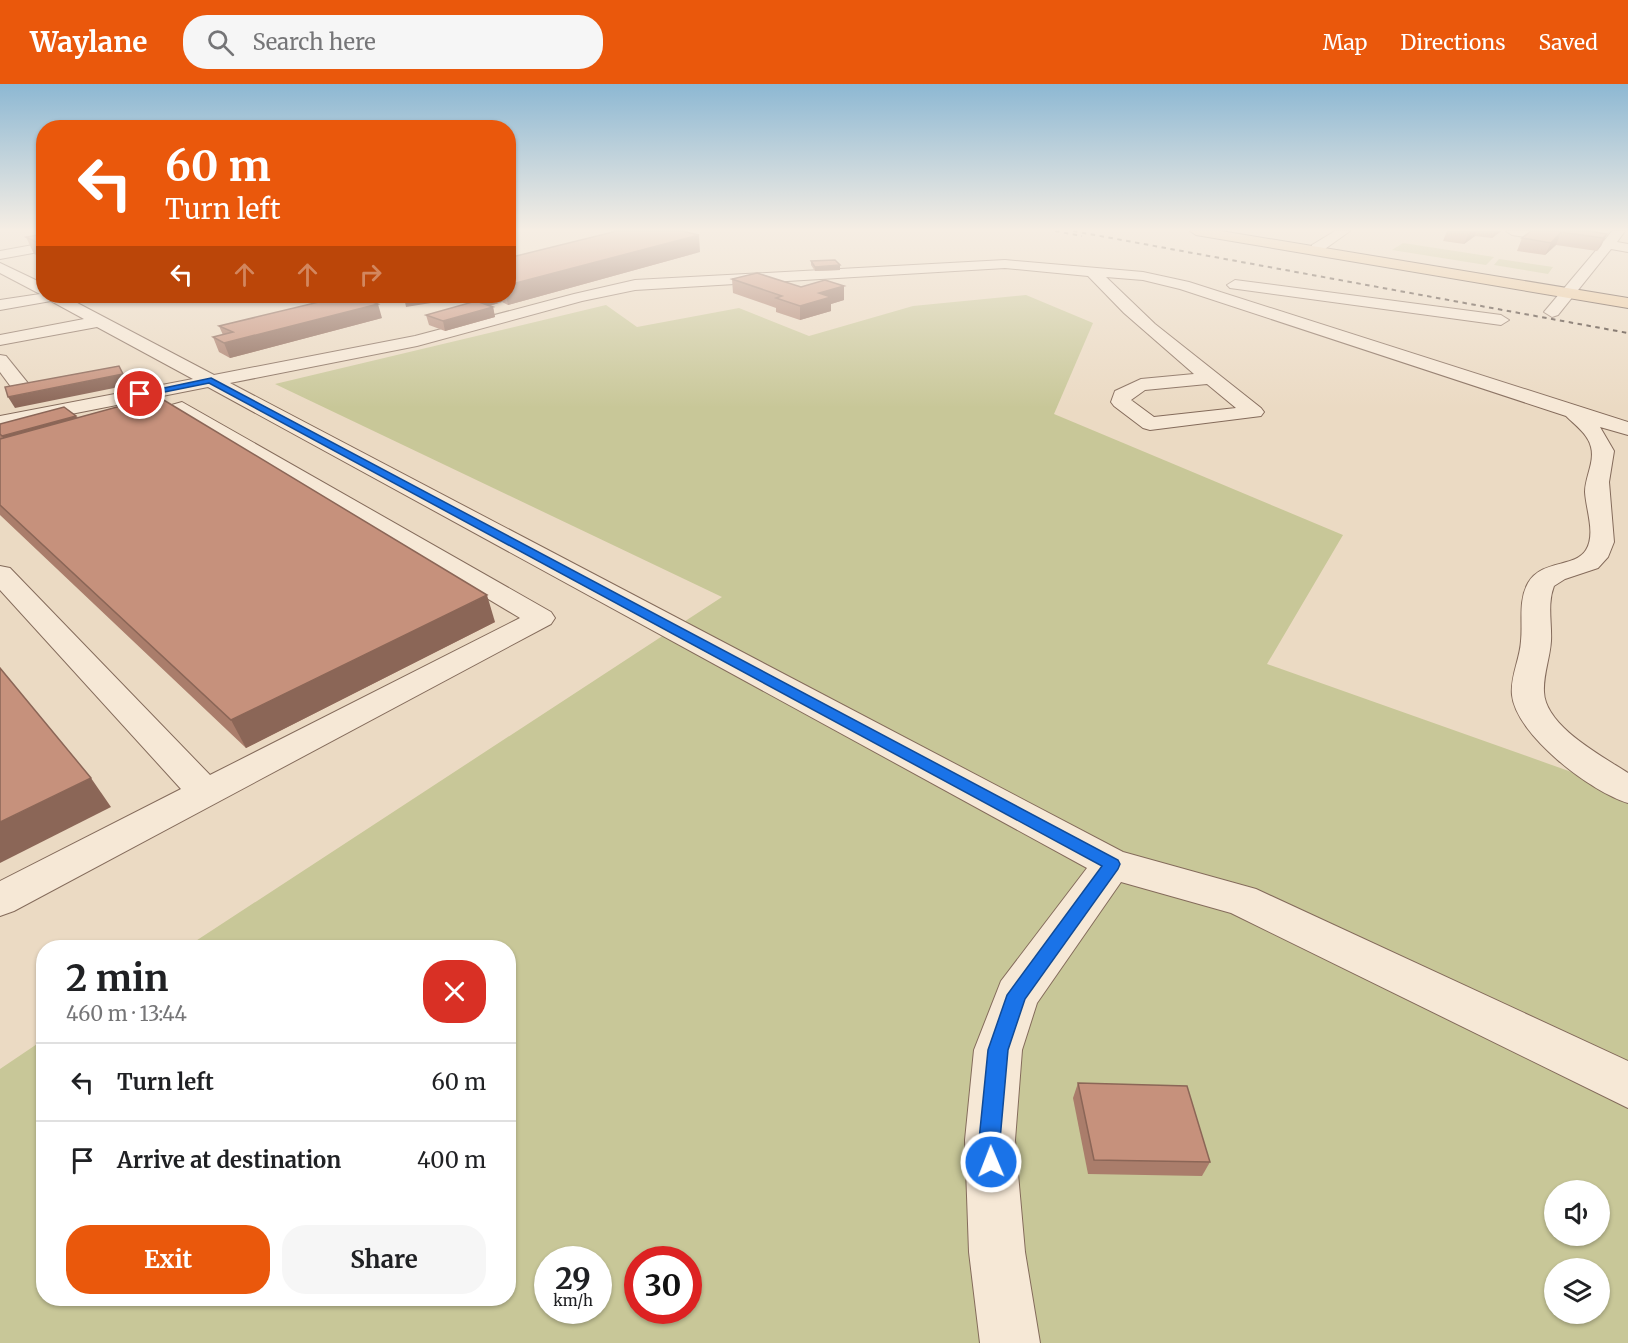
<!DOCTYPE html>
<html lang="en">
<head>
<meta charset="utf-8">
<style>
  body { margin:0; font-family:Merriweather,serif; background:#f6f6f6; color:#202124; height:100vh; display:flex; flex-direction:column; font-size:22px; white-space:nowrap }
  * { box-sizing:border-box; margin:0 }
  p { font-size:20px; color:#757577 }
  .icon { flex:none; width:33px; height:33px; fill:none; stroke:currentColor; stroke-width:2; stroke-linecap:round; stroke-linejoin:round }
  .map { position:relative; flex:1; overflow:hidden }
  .details { position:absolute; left:36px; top:856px; width:480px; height:366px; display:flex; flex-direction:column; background:#fff; border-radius:24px; box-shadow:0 2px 4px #0004 }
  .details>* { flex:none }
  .top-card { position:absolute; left:36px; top:36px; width:480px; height:183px; border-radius:24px; box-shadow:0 2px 4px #0004; background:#ea580c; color:#fff; overflow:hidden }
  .fabs { position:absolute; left:1544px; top:1096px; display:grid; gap:12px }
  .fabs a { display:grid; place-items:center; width:66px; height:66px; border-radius:50%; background:#fff; box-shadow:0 2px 4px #0004; font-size:30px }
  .speed { position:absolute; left:534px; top:1162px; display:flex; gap:12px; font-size:30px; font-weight:700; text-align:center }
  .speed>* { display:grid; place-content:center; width:78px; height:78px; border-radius:50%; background:#fff; box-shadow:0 2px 4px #0004; line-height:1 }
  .speed small { font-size:15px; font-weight:400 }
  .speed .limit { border:9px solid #d22; background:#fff; color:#111 }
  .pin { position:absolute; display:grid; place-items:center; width:51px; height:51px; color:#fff; margin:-26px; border:3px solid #fff; border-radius:50%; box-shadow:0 2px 6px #0007 }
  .me { position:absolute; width:66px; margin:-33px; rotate:359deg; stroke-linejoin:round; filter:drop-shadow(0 0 4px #0008) }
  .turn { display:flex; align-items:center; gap:21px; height:126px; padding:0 30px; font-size:27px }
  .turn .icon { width:78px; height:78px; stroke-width:2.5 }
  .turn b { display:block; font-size:42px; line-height:51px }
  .lanes { display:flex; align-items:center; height:57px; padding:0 30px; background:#0003; justify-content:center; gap:30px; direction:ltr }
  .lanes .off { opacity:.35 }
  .round { display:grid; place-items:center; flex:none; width:63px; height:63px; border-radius:24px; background:#f6f6f6 }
  .headline { display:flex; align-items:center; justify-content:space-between; height:102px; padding:0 30px }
  h1 { font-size:36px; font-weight:700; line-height:45px }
  .button { display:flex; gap:12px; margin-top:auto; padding:12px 30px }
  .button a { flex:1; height:69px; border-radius:24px; background:#ea580c; color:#fff; font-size:24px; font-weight:700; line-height:69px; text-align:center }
  .button a+a { background:#f6f6f6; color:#202124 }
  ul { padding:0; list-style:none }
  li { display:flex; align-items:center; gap:18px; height:78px; padding:0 30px; border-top:2px solid #e0e0e0 }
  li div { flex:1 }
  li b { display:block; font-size:22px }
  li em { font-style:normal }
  header { display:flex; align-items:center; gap:36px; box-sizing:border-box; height:84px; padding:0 30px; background:#ea580c; color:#fff }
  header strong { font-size:28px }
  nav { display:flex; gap:33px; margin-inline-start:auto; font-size:21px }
  .search { width:420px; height:54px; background:#f6f6f6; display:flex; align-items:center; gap:15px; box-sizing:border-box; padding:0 21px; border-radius:24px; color:#757577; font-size:22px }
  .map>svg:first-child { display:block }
</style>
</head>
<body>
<header>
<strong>Waylane</strong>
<div class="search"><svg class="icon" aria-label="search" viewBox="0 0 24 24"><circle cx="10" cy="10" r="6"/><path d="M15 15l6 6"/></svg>Search here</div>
<nav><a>Map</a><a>Directions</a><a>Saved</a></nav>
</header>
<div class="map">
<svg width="1628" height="1259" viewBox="0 0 1628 1259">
  <rect width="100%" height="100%" fill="#ebdac3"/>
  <g fill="#c8c798" fill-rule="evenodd">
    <polygon points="1403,159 1494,173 1486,181 1392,166"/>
    <polygon points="1499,175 1553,183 1548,190 1494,181"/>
    <path d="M1026 211 1093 239 1054 330 1343 451 1267 580 1628 708V1259H0V985L43 956 44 1215H508V864H185L722 513 275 300 606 221 637 243 739 224 809 252 913 222ZM1554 1107H1599V1152H1554ZM548 1176H598V1227H548ZM638 1176H688V1227H638ZM1554 1185H1599V1230H1554Z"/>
  </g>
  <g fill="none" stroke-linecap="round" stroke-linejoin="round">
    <defs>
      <g id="minor">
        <polygon points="1335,147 1350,147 1322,167 1312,167 1312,161"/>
        <polygon points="1506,147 1540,147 1604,157 1612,147 1625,147 1617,158 1628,160 1628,168 1611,165 1558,231 1552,233 1544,228 1598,164 1512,151"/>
        <polygon points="44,159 44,167 0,175 0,167"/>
        <path d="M1005 176 1143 188 1189 198 1628 338V351L1600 343 1614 367 1609 398 1614 458 1608 473 1598 484 1565 495 1554 502C1547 520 1552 539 1551 557 1550 574 1543 591 1544 608 1545 642 1602 672 1628 689V719C1591 708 1516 651 1512 611 1510 593 1520 575 1521 557 1523 538 1518 517 1528 499 1542 475 1575 484 1586 466 1596 450 1586 426 1585 408 1585 393 1595 378 1591 363 1588 350 1575 341 1566 332L1180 205 1143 196 1106 193 1155 240 1261 324 1264 328 1261 332 1150 346 1143 344 1114 322 1111 318 1115 307 1141 295 1194 290 1124 229 1088 192 1005 184 635 206 582 217 417 262 230 299 1123 768 1256 805 1628 977V1024L1231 829 1121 798 1037 919 1022 966 1015 1056 1025 1168 1040 1259H980L969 1168 965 1056 974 966 1001 897 1087 784 208 303 0 344V332L193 295 97 243 0 261V251L84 235 51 217 0 226V216L40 210 0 189V179L44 200V212H64L214 291 415 252 574 210 635 196ZM1207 300 1236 324 1154 333 1131 316 1145 306Z"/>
        <polygon points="1235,196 1501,231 1509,236 1501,241 1230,204 1227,201"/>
        <polygon points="0,271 6,272 31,303 34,307 31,311 17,311 0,288"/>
        <polygon points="182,318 551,528 555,534 551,540 14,827 0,832 0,797 181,705 0,506 0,482 10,484 210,691 520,534 180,331 140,342 133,340 130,336 133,332"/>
      </g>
      <polygon id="major" points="1190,147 1221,147 1628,214 1628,224 1196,151"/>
    </defs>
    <use href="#minor" stroke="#846b5b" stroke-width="2"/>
    <use href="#major" stroke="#523b2f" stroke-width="2"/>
    <use href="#minor" fill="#f6e8d6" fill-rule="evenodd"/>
    <use href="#major" fill="#ebc99d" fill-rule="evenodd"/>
    <g stroke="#35261e" stroke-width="2" stroke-dasharray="4.5 4.5" stroke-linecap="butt">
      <polyline points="1055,147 1082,152"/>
      <polyline points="1073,147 1628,249"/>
    </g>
  </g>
  <g fill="#aa7d6b">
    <polygon points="1447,147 1501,147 1492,154 1475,152 1464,160 1443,157"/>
    <polygon points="1531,147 1607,150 1601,162 1597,167 1556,161 1545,171 1517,167 1522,154"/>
    <polygon points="44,150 44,174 34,170 26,153"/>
    <polygon points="700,168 508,221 502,218 490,222 493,223 495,233 445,247 429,241 426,231 471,219 450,212 508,212"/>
    <polygon points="811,177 840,186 815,187 811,181"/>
    <polygon points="732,195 801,203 844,202 844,216 831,220 831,227 800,236 776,228 776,224 733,209"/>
    <polygon points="382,234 230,274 219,268 213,253 223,251 219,242"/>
    <polygon points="76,332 77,334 495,538 246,664 0,431 0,340"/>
    <polygon points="1078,999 1210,1078 1202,1092 1088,1090 1073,1014"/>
  </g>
  <g fill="#8b6657">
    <polygon points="1470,147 1477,147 1475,152 1464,160"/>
    <polygon points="1495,147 1501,147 1492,154"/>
    <polygon points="1561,148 1556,161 1545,171 1551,159"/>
    <polygon points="1607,150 1601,162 1597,167 1603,154"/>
    <polygon points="699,151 700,168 508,221 506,212 508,212 508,201"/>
    <polygon points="840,181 840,186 815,187 815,183"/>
    <polygon points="844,202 844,216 831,220 831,227 800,236 800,222 819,209"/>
    <polygon points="481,212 500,212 502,218 484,223"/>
    <polygon points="430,215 431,219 406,223 405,218"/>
    <polygon points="378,220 382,234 230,274 224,259"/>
    <polygon points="493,223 495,233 445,247 443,237"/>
    <polygon points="123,290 129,301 15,324 8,313"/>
    <polygon points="76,332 82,344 9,364 2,352"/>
    <polygon points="487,511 495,538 246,664 231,636"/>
    <polygon points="91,694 111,723 0,779 0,738"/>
  </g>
  <g fill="#c6917c" stroke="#8b6657" stroke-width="1.5">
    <polygon points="617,147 682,147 699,151 508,201 508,174"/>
    <polygon points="1531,147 1589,147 1607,150 1603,154 1561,148 1551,159 1522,154"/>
    <polygon points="44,150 44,162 26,153"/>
    <polygon points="835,176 840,181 815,183 811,177"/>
    <polygon points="757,189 801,203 825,196 844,202 819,209 831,213 800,222 776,214 782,212 732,195"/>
    <polygon points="344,212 357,212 378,220 224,259 213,253 233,248 219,242"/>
    <polygon points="401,212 428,212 430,215 405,218"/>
    <polygon points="476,217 493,223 443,237 426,231"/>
    <polygon points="119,282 123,290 8,313 5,303"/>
    <polygon points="157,312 487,511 231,636 0,421 0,355"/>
    <polygon points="64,323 76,332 2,352 0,350 0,340"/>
    <polygon points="0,584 91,694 0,738"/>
    <polygon points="1078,999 1187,1002 1210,1078 1094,1076"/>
  </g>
  <linearGradient id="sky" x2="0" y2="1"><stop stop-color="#8db8d3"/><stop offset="0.45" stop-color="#f6eee4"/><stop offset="1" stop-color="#f6eee4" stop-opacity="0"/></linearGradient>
  <rect width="1628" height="324" fill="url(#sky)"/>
  <polygon fill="#1a73e8" stroke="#114b97" stroke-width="1.5" points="211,294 1118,776 1120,780 1118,785 1025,915 1008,966 1000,1056 1002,1078 998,1086 991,1089 983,1086 979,1056 988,966 1007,911 1102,782 209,299 140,313 136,310"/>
</svg>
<div class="fabs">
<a><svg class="icon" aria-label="sound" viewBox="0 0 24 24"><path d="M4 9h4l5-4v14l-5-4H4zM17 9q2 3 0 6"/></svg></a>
<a><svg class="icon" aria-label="layers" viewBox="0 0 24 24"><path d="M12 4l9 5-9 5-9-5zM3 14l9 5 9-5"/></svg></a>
</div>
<div class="speed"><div>29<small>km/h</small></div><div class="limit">30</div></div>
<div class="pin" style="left:140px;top:310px;background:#d93025"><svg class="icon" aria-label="arrive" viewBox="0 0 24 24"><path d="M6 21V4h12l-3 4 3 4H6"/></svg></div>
<svg class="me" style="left:991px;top:1078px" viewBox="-20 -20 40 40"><circle r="17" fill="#1a73e8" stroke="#fff" stroke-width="3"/><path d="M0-11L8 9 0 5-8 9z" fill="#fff"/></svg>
<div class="top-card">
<div class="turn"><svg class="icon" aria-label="left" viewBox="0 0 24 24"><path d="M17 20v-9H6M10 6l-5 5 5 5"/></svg><div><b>60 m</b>Turn left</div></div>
<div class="lanes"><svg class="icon" aria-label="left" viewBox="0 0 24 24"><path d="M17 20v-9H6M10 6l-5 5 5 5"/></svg><svg class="icon off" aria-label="ahead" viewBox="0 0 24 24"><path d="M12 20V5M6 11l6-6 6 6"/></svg><svg class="icon off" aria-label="ahead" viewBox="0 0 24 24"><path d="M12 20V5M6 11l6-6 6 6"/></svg><svg class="icon off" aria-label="right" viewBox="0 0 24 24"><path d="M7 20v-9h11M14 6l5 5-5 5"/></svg></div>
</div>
<section class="details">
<div class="headline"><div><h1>2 min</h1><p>460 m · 13:44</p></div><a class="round" style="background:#d93025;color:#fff"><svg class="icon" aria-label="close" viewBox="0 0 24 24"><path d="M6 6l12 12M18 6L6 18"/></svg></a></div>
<ul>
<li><svg class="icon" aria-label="left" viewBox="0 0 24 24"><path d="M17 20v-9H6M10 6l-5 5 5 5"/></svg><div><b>Turn left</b></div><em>60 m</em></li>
<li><svg class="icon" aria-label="arrive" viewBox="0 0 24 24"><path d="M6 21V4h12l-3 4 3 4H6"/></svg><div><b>Arrive at destination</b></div><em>400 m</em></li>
</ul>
<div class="button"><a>Exit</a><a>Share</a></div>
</section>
</div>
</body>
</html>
